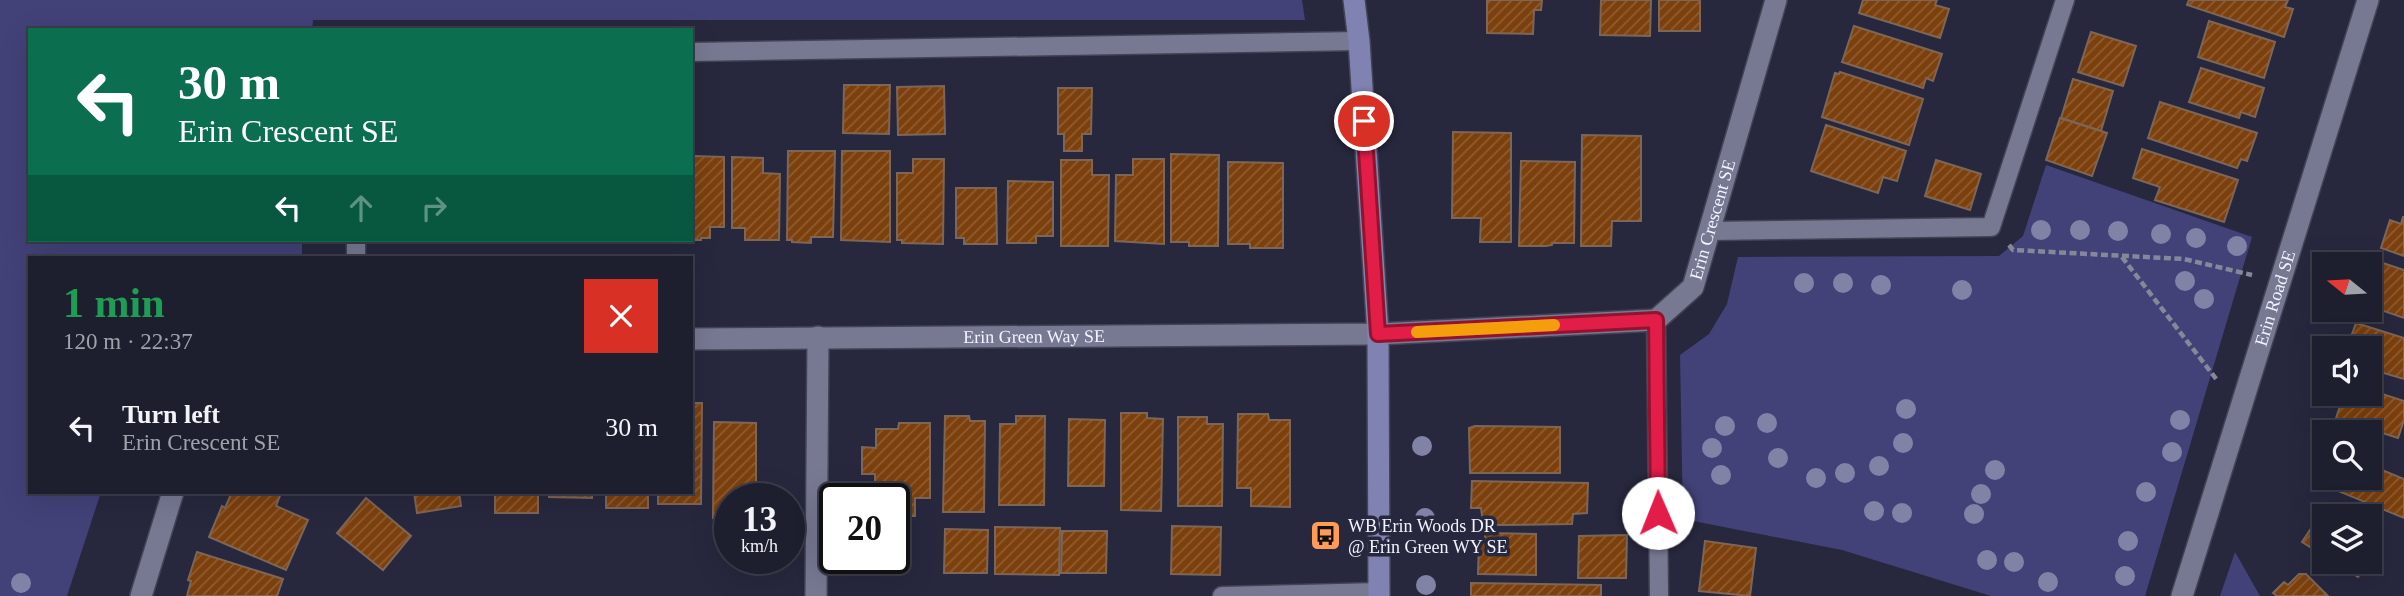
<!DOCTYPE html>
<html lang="en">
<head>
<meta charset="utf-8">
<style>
  body { margin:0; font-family:Georgia,serif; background:#252736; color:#f1f3f6; height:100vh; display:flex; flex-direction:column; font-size:26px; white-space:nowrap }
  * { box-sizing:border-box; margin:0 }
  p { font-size:23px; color:#a0a2aa }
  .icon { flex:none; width:38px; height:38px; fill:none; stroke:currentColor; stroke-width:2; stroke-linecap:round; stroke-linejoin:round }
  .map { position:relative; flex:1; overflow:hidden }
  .sheet { position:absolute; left:28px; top:256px; width:665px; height:238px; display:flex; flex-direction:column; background:#1d1e2e; border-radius:0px; box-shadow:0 7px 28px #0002,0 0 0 2px #3b3c4a }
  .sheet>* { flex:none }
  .top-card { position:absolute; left:28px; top:28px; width:665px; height:214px; border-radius:0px; box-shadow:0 7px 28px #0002,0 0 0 2px #3b3c4a; background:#0b6e4f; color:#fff; overflow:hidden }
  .needle { width:46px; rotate:288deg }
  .controls { position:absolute; left:2312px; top:252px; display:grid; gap:14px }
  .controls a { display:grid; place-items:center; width:70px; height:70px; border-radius:0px; background:#1d1e2e; box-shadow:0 7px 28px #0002,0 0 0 2px #3b3c4a; font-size:35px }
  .speed { position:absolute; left:714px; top:483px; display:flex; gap:14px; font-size:35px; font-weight:700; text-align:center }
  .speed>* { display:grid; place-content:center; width:91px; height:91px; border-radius:50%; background:#1d1e2e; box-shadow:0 7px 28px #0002,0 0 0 2px #3b3c4a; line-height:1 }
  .speed small { font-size:18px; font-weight:400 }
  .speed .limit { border:4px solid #111; border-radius:10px; background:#fff; color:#111 }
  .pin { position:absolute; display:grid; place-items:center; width:60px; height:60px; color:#fff; margin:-30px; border:4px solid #fff; border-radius:50%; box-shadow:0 2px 7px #0007 }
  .me { position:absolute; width:77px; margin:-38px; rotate:359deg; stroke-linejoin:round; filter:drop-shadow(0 0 5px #0008) }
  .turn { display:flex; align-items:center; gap:24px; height:147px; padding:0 35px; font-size:32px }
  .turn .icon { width:91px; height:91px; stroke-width:2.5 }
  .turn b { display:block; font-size:49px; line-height:60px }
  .lanes { display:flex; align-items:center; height:66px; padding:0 35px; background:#0003; justify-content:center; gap:35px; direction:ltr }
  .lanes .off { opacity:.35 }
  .round { display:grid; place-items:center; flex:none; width:74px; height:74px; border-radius:0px; background:#252736 }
  .head { display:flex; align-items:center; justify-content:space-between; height:119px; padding:0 35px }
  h1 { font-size:42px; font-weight:700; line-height:52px; color:#1e9e55 }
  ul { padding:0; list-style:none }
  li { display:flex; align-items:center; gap:21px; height:105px; padding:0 35px }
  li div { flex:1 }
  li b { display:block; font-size:26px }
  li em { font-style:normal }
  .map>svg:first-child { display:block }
</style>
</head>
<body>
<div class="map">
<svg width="2404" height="596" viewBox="0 0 2404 596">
  <defs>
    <pattern id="building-hatch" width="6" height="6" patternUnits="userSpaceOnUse" patternTransform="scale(1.75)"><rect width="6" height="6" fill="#7c400d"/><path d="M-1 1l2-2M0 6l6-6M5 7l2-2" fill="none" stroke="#8f5c31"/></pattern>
  </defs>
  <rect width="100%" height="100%" fill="#27283e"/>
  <g fill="#424279">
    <polygon points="0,0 1302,0 1305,20 313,20 312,30 30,30 30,240 302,240 302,257 30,257 30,492 101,492 67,596 0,596"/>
    <polygon points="2046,165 2252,237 2145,596 1991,596 1842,550 1683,519 1680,355 1709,334 1727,304 1738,257 1999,256 2023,236"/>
    <polygon points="2235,552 2260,596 2220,596"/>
  </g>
  <g fill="url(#building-hatch)" stroke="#7e6656" stroke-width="2">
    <polygon points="1487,0 1542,0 1541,10 1534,10 1533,34 1487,33"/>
    <polygon points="1601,0 1651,0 1650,36 1600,35"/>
    <rect x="1659" y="0" width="41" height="31"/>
    <polygon points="1863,0 1937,0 1935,5 1949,9 1940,38 1859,13"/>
    <polygon points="2189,0 2288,0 2285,7 2293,9 2284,37 2187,5"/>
    <polygon points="2209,21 2275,42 2264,78 2198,57"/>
    <polygon points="1854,26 1942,54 1933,81 1926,78 1923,88 1842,62"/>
    <polygon points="2091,32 2136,46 2123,86 2078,72"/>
    <polygon points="2201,68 2264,88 2255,117 2241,112 2239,118 2189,102"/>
    <polygon points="1840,72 1923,99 1909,145 1822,117 1835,73 1839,74"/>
    <polygon points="2073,79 2113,91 2101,131 2061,118"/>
    <polygon points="844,85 890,85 889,134 843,133"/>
    <polygon points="944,86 945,134 898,135 897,87"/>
    <polygon points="1058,88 1092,88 1091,134 1082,134 1082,151 1064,151 1064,134 1058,134"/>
    <polygon points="2160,102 2257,133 2247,161 2241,159 2237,168 2148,138"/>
    <polygon points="2060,118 2107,133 2092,176 2046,160"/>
    <polygon points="1826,125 1906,151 1897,181 1883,177 1878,193 1811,171"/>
    <polygon points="1453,132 1511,133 1511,242 1480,242 1481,218 1452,218"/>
    <polygon points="1582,135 1641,136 1641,221 1612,221 1611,246 1581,246"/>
    <polygon points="2142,149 2238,180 2224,222 2155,200 2160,187 2133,178"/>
    <polygon points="788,151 835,151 833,237 811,237 811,243 792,242 792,240 787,240"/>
    <polygon points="842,151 890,151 890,242 841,240"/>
    <polygon points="1171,154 1219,155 1218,246 1189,246 1189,242 1171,242"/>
    <polygon points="694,156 724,157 724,227 710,227 710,238 701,238 701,240 691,240 691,171 694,171"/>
    <polygon points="732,157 763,158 763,173 780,174 779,240 745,240 745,228 732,228"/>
    <polygon points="913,159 944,159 943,244 902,243 902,240 897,240 897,173 913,173"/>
    <polygon points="1133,159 1164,159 1164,244 1115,241 1116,175 1133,175"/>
    <polygon points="1061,160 1092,160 1092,175 1109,175 1108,246 1061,246"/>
    <polygon points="1936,160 1981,174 1970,210 1925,196"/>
    <polygon points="1521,161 1575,162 1574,243 1552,243 1552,245 1546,246 1519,246"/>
    <polygon points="1228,162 1283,163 1283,248 1250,248 1250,244 1228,244"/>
    <polygon points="1008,181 1053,182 1053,236 1036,236 1036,243 1007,243"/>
    <polygon points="956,188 996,188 997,244 964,244 964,238 956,238"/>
    <polygon points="2403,217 2404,217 2404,256 2381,248 2390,220 2401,224"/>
    <polygon points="464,240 504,240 504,241 464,242"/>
    <rect x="573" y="240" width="41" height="2"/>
    <polygon points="2380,262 2404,270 2404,318 2372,307 2377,292 2370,290"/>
    <polygon points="2356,323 2404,338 2404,379 2370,369 2370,348 2347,348"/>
    <polygon points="2370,390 2404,401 2404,420 2398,438 2336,418 2344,394 2370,394"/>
    <polygon points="691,403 702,403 701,504 658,504 658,492 691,492"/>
    <polygon points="1121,413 1147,413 1147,418 1163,419 1161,511 1121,510"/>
    <polygon points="1238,414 1268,414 1269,420 1290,420 1290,507 1251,506 1251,488 1237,488"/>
    <polygon points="945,416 969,416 970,421 985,421 984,512 943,512"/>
    <polygon points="1016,416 1045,416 1044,505 999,505 1000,424 1016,424"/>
    <polygon points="1178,417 1207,417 1207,424 1223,424 1222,506 1178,506"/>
    <polygon points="1069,419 1105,420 1104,486 1068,486"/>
    <polygon points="714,422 756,423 756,499 730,499 730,518 713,518"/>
    <polygon points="899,423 930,423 930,498 915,498 915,516 894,516 894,499 875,499 875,474 862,474 862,447 876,448 876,429 898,429"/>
    <polygon points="1475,426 1560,427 1560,473 1470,473 1469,428"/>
    <polygon points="2324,461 2324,478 2370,478 2370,465 2404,479 2404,518 2314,481"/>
    <polygon points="1472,481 1588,483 1587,513 1573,514 1572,524 1500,525 1483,523 1481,508 1471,508"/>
    <polygon points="232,492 277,492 281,493 276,506 308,520 286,570 209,537 222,506 225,508"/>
    <polygon points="414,492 459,492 461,506 417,513"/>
    <rect x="495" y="492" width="43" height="21"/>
    <polygon points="549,492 592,492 592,498 549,497"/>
    <rect x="606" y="492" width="42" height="16"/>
    <polygon points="366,498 411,536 383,570 337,533"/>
    <polygon points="2322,512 2329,516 2324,516 2324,556 2302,542"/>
    <polygon points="1172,526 1221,527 1220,575 1171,574"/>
    <polygon points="995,527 1060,528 1059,575 995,574"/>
    <polygon points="945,529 988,530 987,573 944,573"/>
    <polygon points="1062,531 1107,531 1106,573 1061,573"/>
    <polygon points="1485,533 1536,534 1536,575 1478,574 1479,541 1485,541"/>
    <polygon points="1627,535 1626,578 1578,578 1579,536"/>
    <polygon points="1705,541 1756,548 1750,596 1699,591"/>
    <polygon points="2370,542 2378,547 2370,560"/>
    <polygon points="197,552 283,579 277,596 187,596 191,581 188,580"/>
    <polygon points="2334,562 2368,562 2358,577"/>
    <polygon points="2299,574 2306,574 2328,596 2277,596 2273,593 2284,582 2288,585"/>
    <polygon points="1471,583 1601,585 1601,596 1471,596"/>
  </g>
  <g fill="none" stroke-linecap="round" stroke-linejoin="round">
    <defs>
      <g id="lane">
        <polyline points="691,52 1359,41"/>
        <polyline points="1710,231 1991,227 2065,0"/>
        <polyline points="356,257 356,240"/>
        <polyline points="1656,320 1659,596"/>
        <polyline points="1222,596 1379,592"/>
      </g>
      <g id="street">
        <path id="s1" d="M691 339 1378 334 1656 320 1693 287 1776 0"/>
        <polyline points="141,596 173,492"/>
        <polyline points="816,596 818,337"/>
        <path id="s2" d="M2182 596 2368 0"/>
      </g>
      <polyline id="secondary" points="1354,0 1359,41 1378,334 1379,596"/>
    </defs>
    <use href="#lane" stroke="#424354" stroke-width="21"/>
    <use href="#street" stroke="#424354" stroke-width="24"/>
    <use href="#secondary" stroke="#424354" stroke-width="24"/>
    <g stroke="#868899" stroke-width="4.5" stroke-dasharray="7 3.5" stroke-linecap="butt">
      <polyline points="2009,245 2013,250 2184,259 2252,275"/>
      <polyline points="2122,257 2217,380"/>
    </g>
    <use href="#lane" stroke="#777993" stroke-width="18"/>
    <use href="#street" stroke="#777993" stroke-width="21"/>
    <use href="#secondary" stroke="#8082b1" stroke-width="21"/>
  </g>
  <g fill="#8183a6">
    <circle cx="2041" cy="230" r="10"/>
    <circle cx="2080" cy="230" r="10"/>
    <circle cx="2118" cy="231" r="10"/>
    <circle cx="2161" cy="234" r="10"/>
    <circle cx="2196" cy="238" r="10"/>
    <circle cx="2237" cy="246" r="10"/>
    <circle cx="2185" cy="281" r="10"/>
    <circle cx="1804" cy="283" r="10"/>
    <circle cx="1843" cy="283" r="10"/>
    <circle cx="1881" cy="285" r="10"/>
    <circle cx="1962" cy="290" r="10"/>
    <circle cx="2204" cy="299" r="10"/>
    <circle cx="1906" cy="409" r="10"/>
    <circle cx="2180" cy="420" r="10"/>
    <circle cx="1767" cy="423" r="10"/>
    <circle cx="1725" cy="426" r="10"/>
    <circle cx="1903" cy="443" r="10"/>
    <circle cx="1422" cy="446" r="10"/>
    <circle cx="1712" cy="448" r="10"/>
    <circle cx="2172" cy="452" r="10"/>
    <circle cx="1778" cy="458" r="10"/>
    <circle cx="1879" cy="466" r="10"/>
    <circle cx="1995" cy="470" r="10"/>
    <circle cx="1845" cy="473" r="10"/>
    <circle cx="1721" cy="475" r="10"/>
    <circle cx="1816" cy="478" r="10"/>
    <circle cx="2146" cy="492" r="10"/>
    <circle cx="1981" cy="494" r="10"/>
    <circle cx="1874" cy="511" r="10"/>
    <circle cx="1902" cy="513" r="10"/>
    <circle cx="1974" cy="514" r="10"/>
    <circle cx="1425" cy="518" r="10"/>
    <circle cx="2128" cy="541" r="10"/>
    <circle cx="1987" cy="560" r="10"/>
    <circle cx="2014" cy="562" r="10"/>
    <circle cx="2125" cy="576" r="10"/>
    <circle cx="2048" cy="582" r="10"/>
    <circle cx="21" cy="583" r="10"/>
    <circle cx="1426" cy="585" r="10"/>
  </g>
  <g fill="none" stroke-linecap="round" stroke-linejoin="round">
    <defs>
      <polyline id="route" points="1364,121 1378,334 1656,320 1658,513"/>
    </defs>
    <use href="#route" stroke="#92132f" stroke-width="18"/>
    <use href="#route" stroke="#e11d48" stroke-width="12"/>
    <polyline stroke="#f59e0b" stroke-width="12" points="1417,332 1554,325"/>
  </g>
  <defs>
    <symbol id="bus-square" viewBox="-11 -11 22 22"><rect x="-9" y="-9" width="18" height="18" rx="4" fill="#fe9c57" stroke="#27283e"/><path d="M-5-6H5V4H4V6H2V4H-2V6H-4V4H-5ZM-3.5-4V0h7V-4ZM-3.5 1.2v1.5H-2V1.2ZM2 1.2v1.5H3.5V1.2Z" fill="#111"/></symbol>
  </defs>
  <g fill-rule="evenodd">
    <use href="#bus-square" x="1308" y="518" width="35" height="35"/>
  </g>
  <g text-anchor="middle" stroke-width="7" stroke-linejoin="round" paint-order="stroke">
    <g font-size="18" fill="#f1f3fe" stroke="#27283e">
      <text dy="6" stroke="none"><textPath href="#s1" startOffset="1085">Erin Crescent SE</textPath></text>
      <text dy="6" stroke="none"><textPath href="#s2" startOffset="312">Erin Road SE</textPath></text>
      <text dy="6" stroke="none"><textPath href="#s1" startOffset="343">Erin Green Way SE</textPath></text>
    </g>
    <g font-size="18" fill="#f1f3fe" stroke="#27283e" text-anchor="start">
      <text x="1348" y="532">WB Erin Woods DR<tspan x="1348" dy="21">@ Erin Green WY SE</tspan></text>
    </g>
  </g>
</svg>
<div class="controls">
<a><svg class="needle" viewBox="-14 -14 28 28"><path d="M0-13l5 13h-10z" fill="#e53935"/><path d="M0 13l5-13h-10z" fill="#a0a2aa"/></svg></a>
<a><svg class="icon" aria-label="sound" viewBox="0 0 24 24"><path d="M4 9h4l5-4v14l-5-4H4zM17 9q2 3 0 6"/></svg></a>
<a><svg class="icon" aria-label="search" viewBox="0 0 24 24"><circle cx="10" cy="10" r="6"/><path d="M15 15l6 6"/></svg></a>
<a><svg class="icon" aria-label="layers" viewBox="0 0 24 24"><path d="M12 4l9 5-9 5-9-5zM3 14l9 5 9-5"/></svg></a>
</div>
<div class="speed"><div>13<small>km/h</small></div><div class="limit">20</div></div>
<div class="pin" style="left:1364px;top:121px;background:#d93025"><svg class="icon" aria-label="arrive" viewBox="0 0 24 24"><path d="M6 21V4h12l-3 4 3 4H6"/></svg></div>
<svg class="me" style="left:1658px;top:513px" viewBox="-20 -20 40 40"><circle r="19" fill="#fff"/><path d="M0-13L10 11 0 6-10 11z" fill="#e11d48"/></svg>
<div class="top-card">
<div class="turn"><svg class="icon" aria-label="left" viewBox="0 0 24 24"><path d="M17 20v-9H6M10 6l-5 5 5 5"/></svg><div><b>30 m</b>Erin Crescent SE</div></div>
<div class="lanes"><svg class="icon" aria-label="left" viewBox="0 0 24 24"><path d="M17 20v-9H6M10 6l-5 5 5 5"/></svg><svg class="icon off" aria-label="ahead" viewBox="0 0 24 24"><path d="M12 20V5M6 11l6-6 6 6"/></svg><svg class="icon off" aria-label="right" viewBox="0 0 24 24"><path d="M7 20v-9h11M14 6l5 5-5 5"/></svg></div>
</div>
<section class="sheet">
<div class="head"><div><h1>1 min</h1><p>120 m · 22:37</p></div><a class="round" style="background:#d93025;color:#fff"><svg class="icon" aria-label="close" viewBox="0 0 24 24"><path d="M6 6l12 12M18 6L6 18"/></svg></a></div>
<ul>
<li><svg class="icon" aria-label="left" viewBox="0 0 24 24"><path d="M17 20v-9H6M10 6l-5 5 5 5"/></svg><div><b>Turn left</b><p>Erin Crescent SE</p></div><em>30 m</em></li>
</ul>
</section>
</div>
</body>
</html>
